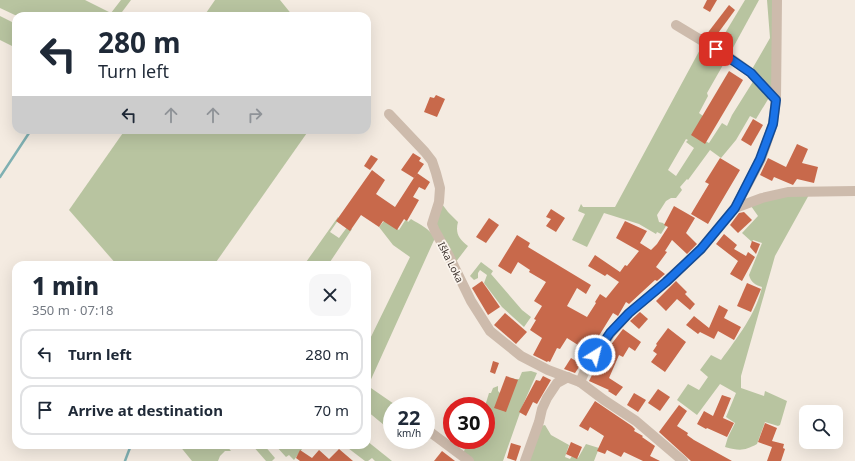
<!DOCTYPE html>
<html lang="en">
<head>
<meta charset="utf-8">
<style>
  body { margin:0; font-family:"Noto Sans",sans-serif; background:#f6f6f7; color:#1f2937; height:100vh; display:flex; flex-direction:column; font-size:15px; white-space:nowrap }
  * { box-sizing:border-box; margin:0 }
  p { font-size:13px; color:#747a83 }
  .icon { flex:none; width:22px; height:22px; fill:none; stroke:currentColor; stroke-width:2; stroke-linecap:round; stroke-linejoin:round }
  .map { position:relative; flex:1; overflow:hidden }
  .sheet { position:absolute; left:12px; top:261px; width:359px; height:188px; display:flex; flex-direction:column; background:#fff; border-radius:12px; box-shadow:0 4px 16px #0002 }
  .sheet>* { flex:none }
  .guide { position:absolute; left:12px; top:12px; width:359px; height:122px; border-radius:12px; box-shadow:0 4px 16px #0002; background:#fff; color:#1f2937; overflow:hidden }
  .buttons { position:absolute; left:799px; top:405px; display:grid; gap:8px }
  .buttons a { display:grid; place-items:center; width:44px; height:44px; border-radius:8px; background:#fff; box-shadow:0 4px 16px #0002; font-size:20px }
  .speed { position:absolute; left:383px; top:397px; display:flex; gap:8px; font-size:20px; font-weight:700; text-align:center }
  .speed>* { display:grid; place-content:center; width:52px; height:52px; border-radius:50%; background:#fff; box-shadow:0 4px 16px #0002; line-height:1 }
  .speed small { font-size:10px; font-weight:400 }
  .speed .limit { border:6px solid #d22; background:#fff; color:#111 }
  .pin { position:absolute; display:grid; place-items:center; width:34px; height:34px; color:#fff; margin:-17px; border-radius:8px; box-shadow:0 2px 6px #0006 }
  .me { position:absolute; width:44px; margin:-22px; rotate:36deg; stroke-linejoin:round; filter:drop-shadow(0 0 3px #0008) }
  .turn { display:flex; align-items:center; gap:14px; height:84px; padding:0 20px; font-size:18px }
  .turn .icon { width:52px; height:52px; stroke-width:2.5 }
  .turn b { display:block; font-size:28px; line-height:34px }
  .lanes { display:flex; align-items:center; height:38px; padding:0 20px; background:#0003; justify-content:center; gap:20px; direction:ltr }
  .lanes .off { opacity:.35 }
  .round { display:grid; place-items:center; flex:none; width:42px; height:42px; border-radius:12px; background:#f6f6f7 }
  .headline { display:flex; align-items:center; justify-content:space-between; height:68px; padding:0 20px }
  h1 { font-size:24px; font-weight:800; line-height:30px }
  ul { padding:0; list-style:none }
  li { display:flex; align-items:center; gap:12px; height:50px; margin:0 8px 6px; padding:0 12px; border:2px solid #e0e1e3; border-radius:12px }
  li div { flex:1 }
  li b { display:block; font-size:15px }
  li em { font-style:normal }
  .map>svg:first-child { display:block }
</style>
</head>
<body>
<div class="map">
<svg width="855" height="461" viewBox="0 0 855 461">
  <rect width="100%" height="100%" fill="#f4ebe1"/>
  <g fill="#b8c4a0" fill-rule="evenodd">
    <polygon points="0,0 85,0 111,13 121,0 131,0 119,16 17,16 0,8"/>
    <polygon points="215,0 280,0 293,16 204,16"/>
    <polygon points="745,0 759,0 729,55 716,48"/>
    <polygon points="767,0 774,0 773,89 751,71 770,38"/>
    <polygon points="0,16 16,24 16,48 0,40"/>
    <path d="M703 44 727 58 707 93 708 96 699 113 703 116 701 139 709 143 722 123 727 126 732 115 754 80 770 96 756 119 750 116 736 140 721 158 710 150 688 180 687 179 680 187 682 190 676 198H671L666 201 657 215 659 222 663 223 666 226 661 234 657 232 656 234 639 224 604 213 587 247 572 240 585 214 578 211 581 204 583 207H615ZM686 139 688 140 686 142 694 148 676 176 668 170Z"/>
    <polygon points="125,130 309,130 214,265 117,265 69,210"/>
    <path d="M810 193 775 256 741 376V388L764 396 765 391 787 401 780 425 778 426 765 422 757 444C744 451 740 451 725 447L728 437 735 423 726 417 736 393 720 384 697 415 677 400 688 384 699 390 708 377 700 370 711 355 721 360C737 338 756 314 762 287 756 285 751 283 749 275L762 243 753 240 752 242 742 233 758 216 751 206 770 199Z"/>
    <path d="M442 204 448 212 458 222C455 233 459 239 468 246L455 263 436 226Z"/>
    <polygon points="338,217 339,219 330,232 339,238 348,226 352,229 328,265 304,265"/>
    <path d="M406 219 408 222 411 219C419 224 430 229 435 238L368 386 397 406H392V415L384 425 367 411V345L410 257 393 245 379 227 384 221 399 230Z"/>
    <polygon points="481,262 493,271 491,274 522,310 531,317 524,327 502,307 484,283 487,275 480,270 478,273 478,278 474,280 470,276"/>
    <polygon points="531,371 537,373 522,407 503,461 472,461 463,454 468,440 486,440 485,406 489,393 491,393 493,388 498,386 498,391 501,394 504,394 512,378 515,379 519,379 522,372"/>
    <polygon points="545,425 551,435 569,445 565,457 570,459 572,456 578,458 586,444 599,448 594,461 529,461 541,426"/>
    <polygon points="367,441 392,461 375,461 372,458 368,461 365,461 344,445 367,445"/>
    <polygon points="179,445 226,445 231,451 225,451 220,456 218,461 192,461"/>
    <polygon points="252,445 264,445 275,458 272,461 266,461"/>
    <polygon points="275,445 305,445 294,460 289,455 286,457"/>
  </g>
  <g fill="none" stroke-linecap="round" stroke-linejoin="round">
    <g stroke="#7fb0b2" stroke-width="2.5">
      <polyline points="109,16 110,14"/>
      <polyline points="0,177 31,130"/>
      <polyline points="125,461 131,445"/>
    </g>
  </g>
  <g fill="#c8694b">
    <polygon points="707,0 717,0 710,12 703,8"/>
    <polygon points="729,5 735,10 713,40 706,35"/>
    <polygon points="729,71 743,80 705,144 691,135"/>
    <polygon points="436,95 445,99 437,117 424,112 430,97 434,98"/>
    <polygon points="753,119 763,125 751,146 741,140"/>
    <polygon points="797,144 808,149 802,163 818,167 814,183 797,179 793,185 774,177 772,181 760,175 768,158 786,167"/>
    <polygon points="413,153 421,158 419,161 424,164 414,178 401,170"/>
    <polygon points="371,155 378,159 370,170 364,166"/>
    <polygon points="720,158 740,170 708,224 691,214 709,184 705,182"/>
    <polygon points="372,170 385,180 376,194 395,207 417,173 430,182 425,190 419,187 413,197 419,200 407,221 404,219 397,230 383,221 379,227 361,215 350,231 336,221"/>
    <polygon points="674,206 695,218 686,233 697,244 687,254 672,240 665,251 667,252 656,267 665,274 657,281 655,280 629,304 626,302 618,316 613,313 589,352 567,338 560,349 557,348 550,362 548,361 547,362 533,355 542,338 530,330 536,320 534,319 542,306 534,301 546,282 529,272 530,270 518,262 511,274 498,266 517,235 530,243 528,247 591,285 586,294 577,288 567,306 587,317 596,303 595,302 600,294 606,298 619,282 607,274 605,276 588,266 595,255 620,272 625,265 627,266 639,251 616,238 625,221 647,231 640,243 651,250 657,244 668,227 664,225"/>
    <polygon points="551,209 565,218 556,232 546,226 551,219 546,217"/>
    <polygon points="744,212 752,220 738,233 730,225 739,213"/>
    <polygon points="489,218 499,225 486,243 476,237"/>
    <polygon points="724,234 737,245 734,249 746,256 748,252 755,257 742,281 730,274 738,261 716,244"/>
    <polygon points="752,241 760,244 756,254 750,247"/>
    <polygon points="482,281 500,307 488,315 472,288"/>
    <polygon points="676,281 687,292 685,294 695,304 690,310 677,299 666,311 656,301"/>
    <polygon points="747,283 761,289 751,312 737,306"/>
    <polygon points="719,305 728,310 724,318 741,327 734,340 718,331 714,339 700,332 698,334 686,325 694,316 709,328"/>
    <polygon points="640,312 648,319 639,329 630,321"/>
    <polygon points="505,313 527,332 516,344 494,325"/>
    <polygon points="668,328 686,342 665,372 651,362 657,354 653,351 657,345 656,344"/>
    <polygon points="623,329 641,342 635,351 629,347 623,357 619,355 609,378 623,387 616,396 608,391 609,390 589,381 600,359"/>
    <polygon points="571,358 581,364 575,373 564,369"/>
    <polygon points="493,361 499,363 495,374 490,372"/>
    <polygon points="506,376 518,380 506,412 494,408"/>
    <polygon points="543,376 551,380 537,404 533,402 526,416 519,412 536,380 540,381"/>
    <polygon points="658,389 670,397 660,411 648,403"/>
    <polygon points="634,393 646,400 638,412 627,405"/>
    <polygon points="722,395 731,398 723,418 734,423 727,437 707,428 706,429 697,424 704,411 713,416"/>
    <polygon points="595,401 632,426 635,429 634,431 643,436 642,437 655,446 650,456 660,461 643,461 624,452 621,457 607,450 605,454 597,451 604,436 590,427 588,431 579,426"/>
    <polygon points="679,405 687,411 677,426 688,433 687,435 694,440 732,461 691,461 659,432"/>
    <polygon points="765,423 777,428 772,441 784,444 783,448 785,449 781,461 767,461 772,447 758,442"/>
    <polygon points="571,442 582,447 577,459 566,454"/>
    <polygon points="511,443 521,446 516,461 507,458"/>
    <polygon points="339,449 353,461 300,461 296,458 300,450 312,458 319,450 329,459"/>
    <polygon points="442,451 455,461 434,461"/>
  </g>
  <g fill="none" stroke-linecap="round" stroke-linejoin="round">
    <g stroke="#cdbbac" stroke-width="10">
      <polyline points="676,25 729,57 751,73 776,99"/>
      <polyline points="389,114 425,152 432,161 436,173 440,188 439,202 432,224 435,231 449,256 471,301 490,331 521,356 548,370 580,382"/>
      <polyline points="735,208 762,198 788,192 855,191"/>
      <polyline points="426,429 469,461"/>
      <polyline points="525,461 539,422 542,409 547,398 557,383 568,377"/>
      <polyline points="683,461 636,421 604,400 580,382 587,366 611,333 629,313 666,282 701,249 735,208 761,159 773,124 776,99 777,0"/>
    </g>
  </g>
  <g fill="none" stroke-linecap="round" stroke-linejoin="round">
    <defs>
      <polyline id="route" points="595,355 610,333 629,313 666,282 701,249 735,208 760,159 773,124 776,100 751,73 716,49"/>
    </defs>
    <use href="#route" stroke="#114b97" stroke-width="10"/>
    <use href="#route" stroke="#1a73e8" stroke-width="7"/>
  </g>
  <g text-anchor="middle" stroke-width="3.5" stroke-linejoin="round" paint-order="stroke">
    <g font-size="10" fill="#3b302b" stroke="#fbf5ee">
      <text transform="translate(451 262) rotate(63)" y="4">Iška Loka</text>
    </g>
  </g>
</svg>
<div class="buttons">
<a><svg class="icon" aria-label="search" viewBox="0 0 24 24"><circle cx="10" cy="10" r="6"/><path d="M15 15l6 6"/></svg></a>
</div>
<div class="speed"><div>22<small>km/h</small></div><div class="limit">30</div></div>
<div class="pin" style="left:716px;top:49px;background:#d93025"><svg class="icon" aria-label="arrive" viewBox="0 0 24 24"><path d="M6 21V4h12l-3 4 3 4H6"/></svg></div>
<svg class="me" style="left:595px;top:355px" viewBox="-20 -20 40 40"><circle r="17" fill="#1a73e8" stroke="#fff" stroke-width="3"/><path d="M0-11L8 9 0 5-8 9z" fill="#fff"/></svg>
<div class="guide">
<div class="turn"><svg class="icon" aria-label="left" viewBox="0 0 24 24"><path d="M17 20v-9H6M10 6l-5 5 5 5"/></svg><div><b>280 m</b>Turn left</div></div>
<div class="lanes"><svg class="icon" aria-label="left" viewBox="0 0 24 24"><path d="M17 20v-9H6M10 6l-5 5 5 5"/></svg><svg class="icon off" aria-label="ahead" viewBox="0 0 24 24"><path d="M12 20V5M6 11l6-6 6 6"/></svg><svg class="icon off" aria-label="ahead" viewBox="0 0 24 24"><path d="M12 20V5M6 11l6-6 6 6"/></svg><svg class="icon off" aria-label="right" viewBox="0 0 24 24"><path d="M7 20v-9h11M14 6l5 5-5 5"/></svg></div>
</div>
<section class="sheet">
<div class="headline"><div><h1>1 min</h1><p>350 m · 07:18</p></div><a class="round"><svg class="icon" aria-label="close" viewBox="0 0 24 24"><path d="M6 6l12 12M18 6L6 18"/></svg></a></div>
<ul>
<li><svg class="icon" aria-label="left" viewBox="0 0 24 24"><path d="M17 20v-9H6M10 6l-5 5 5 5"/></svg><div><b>Turn left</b></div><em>280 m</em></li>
<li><svg class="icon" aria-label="arrive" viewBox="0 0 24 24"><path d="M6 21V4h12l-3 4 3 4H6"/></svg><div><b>Arrive at destination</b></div><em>70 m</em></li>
</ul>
</section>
</div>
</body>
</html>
